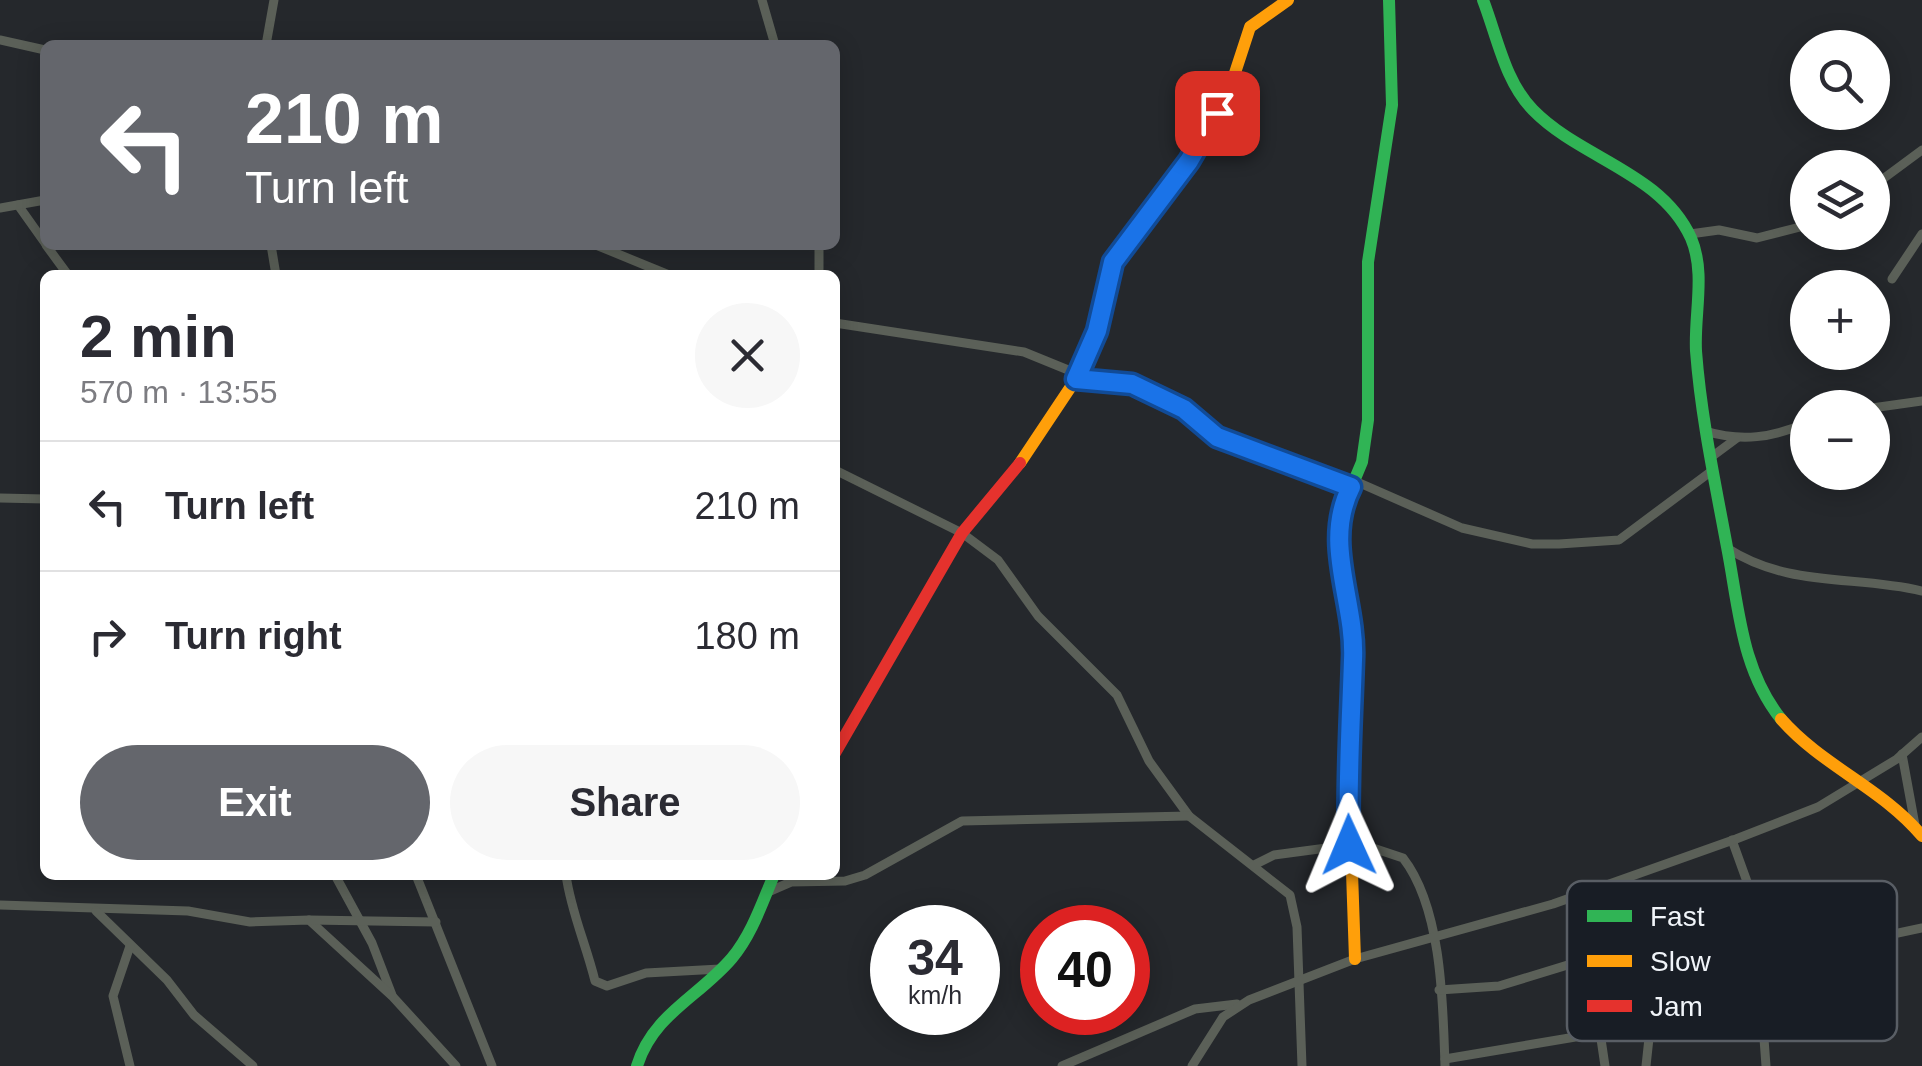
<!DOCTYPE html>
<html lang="en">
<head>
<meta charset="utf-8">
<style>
  body { margin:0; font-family:Arial,sans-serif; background:#f7f7f7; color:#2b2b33; height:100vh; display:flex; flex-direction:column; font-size:38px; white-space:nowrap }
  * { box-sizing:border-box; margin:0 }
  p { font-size:32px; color:#7c7c81 }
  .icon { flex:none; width:55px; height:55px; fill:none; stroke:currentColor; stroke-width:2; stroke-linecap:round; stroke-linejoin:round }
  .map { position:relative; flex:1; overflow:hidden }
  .sheet { position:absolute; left:40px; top:270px; width:800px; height:610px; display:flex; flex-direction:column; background:#fff; border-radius:15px; box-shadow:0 5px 25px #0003 }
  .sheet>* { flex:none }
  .banner { position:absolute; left:40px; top:40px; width:800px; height:210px; border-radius:15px; box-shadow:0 5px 25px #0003; background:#64666c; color:#fff; overflow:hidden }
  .fabs { position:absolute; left:1790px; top:30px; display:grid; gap:20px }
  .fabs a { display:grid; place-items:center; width:100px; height:100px; border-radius:50%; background:#fff; box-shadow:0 5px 25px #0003; font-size:50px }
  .speed { position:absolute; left:870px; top:905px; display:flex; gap:20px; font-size:50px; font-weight:700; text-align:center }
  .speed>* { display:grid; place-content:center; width:130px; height:130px; border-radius:50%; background:#fff; box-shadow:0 5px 25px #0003; line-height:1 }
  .speed small { font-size:25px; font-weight:400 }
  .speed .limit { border:15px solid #d22; background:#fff; color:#111 }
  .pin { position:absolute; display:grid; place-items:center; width:85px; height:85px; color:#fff; margin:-42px; border-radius:20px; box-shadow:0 5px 15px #0006 }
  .me { position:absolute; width:110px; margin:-55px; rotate:359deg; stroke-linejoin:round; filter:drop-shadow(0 0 8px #0008) }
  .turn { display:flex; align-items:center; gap:35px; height:210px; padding:0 40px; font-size:45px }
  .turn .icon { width:130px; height:130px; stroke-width:2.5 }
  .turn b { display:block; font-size:70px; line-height:85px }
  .round { display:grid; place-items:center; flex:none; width:105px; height:105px; border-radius:52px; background:#f7f7f7 }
  .overview { display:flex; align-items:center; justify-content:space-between; height:170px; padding:0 40px }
  h1 { font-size:60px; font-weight:600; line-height:75px }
  .primary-button { display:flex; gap:20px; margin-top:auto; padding:20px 40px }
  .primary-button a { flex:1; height:115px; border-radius:60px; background:#64666c; color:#fff; font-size:40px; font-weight:600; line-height:115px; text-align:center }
  .primary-button a+a { background:#f7f7f7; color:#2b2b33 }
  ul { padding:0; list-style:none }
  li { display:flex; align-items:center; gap:30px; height:130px; padding:0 40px; border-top:2px solid #e1e1e2 }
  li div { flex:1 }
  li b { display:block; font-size:38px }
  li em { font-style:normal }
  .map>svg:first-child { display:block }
</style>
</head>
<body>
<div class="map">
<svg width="1922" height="1066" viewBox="0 0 1922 1066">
  <rect width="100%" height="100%" fill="#25282c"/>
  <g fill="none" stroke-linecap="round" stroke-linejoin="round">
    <g stroke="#5b6058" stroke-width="9">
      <polyline points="762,0 775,45"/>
      <polyline points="0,40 45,50"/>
      <polyline points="266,45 274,0"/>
      <polyline points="1872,187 1922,150"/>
      <polyline points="18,205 45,243"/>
      <polyline points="0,208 45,200"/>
      <polyline points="1690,234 1719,230 1757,238 1808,225"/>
      <polyline points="46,245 68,275"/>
      <polyline points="271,245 276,275"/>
      <polyline points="596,245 669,275"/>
      <polyline points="819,245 819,275"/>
      <polyline points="1892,279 1922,234"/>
      <polyline points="835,323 1024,352 1078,374"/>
      <polyline points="1076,379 1132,384 1185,409 1217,437 1351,487"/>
      <polyline points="1872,408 1922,401"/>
      <path d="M1705 431C1741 442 1773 438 1808 422"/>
      <polyline points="1710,458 1737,438"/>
      <polyline points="835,470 962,533 998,560 1038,616 1117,695 1149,761 1189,816 1290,895 1297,927 1302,1066"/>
      <polyline points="1355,481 1462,528 1532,544 1559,544 1619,540 1713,470"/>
      <polyline points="0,498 45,499"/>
      <path d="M1727 548C1789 588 1854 575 1922 591"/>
      <polyline points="1902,754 1915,825"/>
      <path d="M1349 840 1403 858C1442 908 1443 1004 1445 1066"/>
      <polyline points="1732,840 1754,901 1766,1066"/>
      <polyline points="1254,865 1274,855 1349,845"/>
      <polyline points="335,875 372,943 392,995"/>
      <polyline points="416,875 492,1066"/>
      <path d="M566 875C571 912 586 944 595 981L607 986 646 973 720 969"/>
      <polyline points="768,892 791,882 845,881 865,875 962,821 1189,816"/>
      <polyline points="0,905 188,911 250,922 309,920 393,997 456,1066"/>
      <polyline points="96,911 167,980 194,1015 253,1066"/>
      <polyline points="309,920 436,922"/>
      <polyline points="130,946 113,996 130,1066"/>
      <polyline points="1589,958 1605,1066"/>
      <polyline points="1439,990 1499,986 1597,956 1677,967 1734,968 1922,928"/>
      <polyline points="1445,1059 1599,1033"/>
      <polyline points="1062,1066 1195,1009 1237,1004"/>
      <polyline points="1192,1066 1223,1017 1249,1000 1355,959 1553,904 1736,839 1818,807 1897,759 1922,737"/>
      <polyline points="1646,1066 1657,964"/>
    </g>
    <g stroke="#30b455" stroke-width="12">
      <path d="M1483 0C1497 36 1505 82 1533 110 1581 159 1661 172 1691 238 1706 273 1694 314 1696 351 1701 417 1715 482 1727 547 1739 608 1741 669 1781 719"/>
      <polyline points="1340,571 1339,517 1362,462 1368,420 1368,262 1392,105 1389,0"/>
      <path d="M637 1066C653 1014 699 997 732 958 752 934 762 903 774 875"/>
    </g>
    <g stroke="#ff9f0a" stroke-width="12">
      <polyline points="1020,463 1076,379 1097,331 1113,262 1189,161 1233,79 1250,27 1288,0"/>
      <polyline points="1340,571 1353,637 1348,756 1355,959"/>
      <path d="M1781 719C1822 766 1882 788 1922 836"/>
    </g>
    <polyline stroke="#e5322d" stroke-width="12" points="835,753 962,533 1020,463"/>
  </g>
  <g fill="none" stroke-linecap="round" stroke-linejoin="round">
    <defs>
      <path id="route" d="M1217 113 1189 161 1113 262 1097 331 1076 379 1132 384 1184 409 1217 437 1351 487C1322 544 1356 601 1353 660 1351 722 1347 783 1349 845"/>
    </defs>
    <use href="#route" stroke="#114b97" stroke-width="25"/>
    <use href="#route" stroke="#1a73e8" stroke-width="18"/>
  </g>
  <rect x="1567" y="881" width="330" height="160" rx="15" fill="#181d25" stroke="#595e65" stroke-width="2.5"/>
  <rect x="1587" y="910" width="45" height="12" fill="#30b455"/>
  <rect x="1587" y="955" width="45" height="12" fill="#ff9f0a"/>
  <rect x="1587" y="1000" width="45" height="12" fill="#e5322d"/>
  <g font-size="28" fill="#f0f4f9">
    <text x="1650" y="926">Fast</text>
    <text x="1650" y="971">Slow</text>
    <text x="1650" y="1016">Jam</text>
  </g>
</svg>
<div class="fabs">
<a><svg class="icon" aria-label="search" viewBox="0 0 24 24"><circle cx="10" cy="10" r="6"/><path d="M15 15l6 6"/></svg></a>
<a><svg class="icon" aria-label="layers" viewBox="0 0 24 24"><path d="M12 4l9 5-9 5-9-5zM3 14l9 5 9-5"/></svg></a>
<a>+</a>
<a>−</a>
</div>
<div class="speed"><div>34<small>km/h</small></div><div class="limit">40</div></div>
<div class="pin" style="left:1217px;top:113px;background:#d93025"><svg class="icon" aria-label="arrive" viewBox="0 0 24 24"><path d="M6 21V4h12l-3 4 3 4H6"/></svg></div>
<svg class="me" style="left:1349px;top:845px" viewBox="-20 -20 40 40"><path d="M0-17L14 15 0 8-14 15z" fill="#1a73e8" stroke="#fff" stroke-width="4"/></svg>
<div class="banner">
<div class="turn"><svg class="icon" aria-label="left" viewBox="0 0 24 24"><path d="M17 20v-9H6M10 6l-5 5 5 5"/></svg><div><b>210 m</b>Turn left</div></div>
</div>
<section class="sheet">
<div class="overview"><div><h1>2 min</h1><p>570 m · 13:55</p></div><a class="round"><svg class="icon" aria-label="close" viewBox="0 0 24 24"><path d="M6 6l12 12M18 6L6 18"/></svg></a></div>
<ul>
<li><svg class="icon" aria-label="left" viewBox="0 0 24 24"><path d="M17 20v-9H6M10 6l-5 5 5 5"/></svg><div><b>Turn left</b></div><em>210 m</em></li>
<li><svg class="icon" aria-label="right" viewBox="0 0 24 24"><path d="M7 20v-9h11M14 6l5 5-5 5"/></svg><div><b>Turn right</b></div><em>180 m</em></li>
</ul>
<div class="primary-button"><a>Exit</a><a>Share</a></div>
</section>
</div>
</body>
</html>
